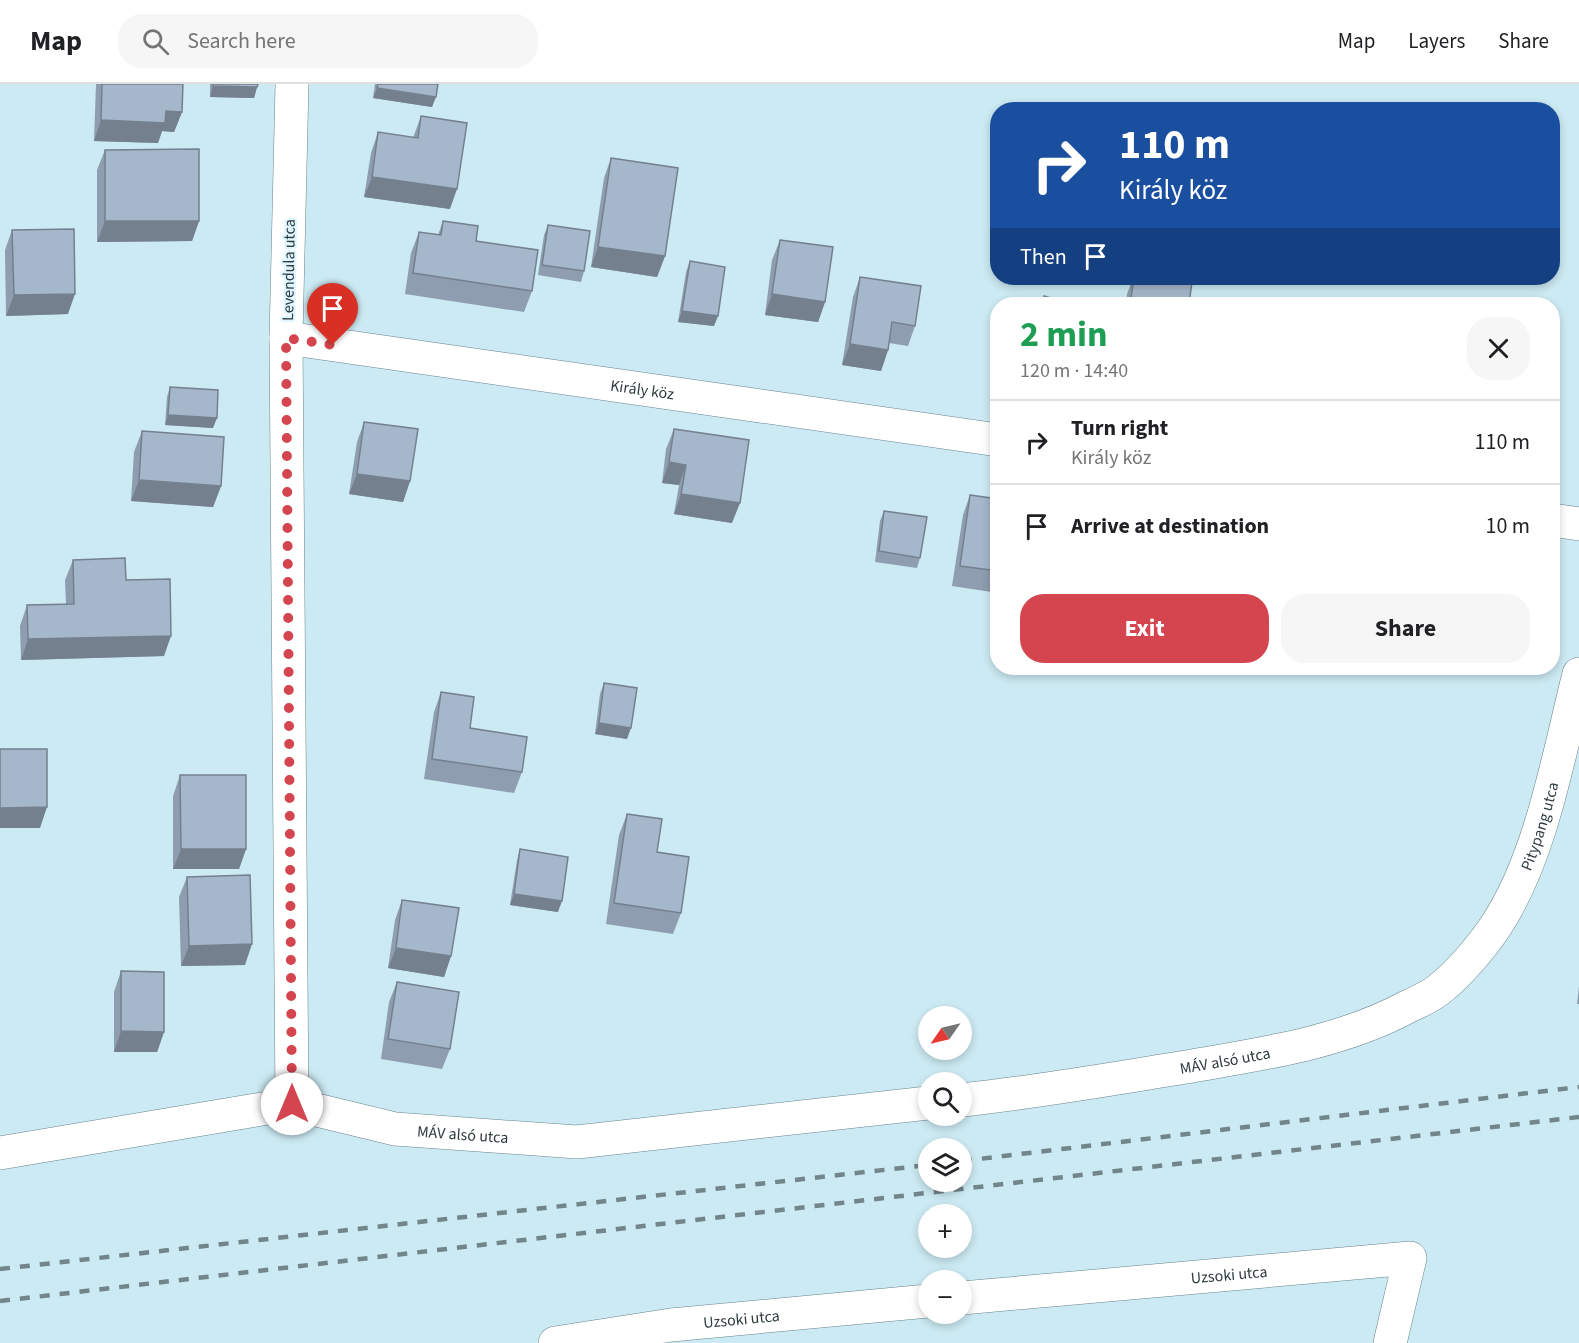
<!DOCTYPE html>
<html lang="en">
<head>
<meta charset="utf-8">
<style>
  body { margin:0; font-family:"Source Sans 3",sans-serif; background:#f6f6f6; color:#202124; height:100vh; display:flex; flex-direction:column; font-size:22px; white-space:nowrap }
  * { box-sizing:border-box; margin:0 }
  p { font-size:20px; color:#757577 }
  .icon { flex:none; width:33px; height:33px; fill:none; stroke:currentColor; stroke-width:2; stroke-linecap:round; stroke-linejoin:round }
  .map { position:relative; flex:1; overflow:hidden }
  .drawer { position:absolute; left:990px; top:213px; width:570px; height:378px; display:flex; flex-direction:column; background:#fff; border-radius:24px; box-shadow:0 3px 9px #0003 }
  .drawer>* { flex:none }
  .banner { position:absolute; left:990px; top:18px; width:570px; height:183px; border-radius:24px; box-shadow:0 3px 9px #0003; background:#1a4fa0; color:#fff; overflow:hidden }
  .needle { width:39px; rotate:236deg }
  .tools { position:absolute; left:918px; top:922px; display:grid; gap:12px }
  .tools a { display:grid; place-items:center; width:54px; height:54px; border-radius:50%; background:#fff; box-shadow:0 3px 9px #0003; font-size:30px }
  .pin { position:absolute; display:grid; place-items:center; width:51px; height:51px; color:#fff; margin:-62px -26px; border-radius:50% 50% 50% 0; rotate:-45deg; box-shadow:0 0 6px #0007 }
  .pin .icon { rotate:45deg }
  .me { position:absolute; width:66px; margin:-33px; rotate:0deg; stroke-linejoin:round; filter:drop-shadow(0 0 4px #0008) }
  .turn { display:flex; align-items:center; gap:21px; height:126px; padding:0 30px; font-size:27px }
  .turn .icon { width:78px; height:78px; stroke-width:2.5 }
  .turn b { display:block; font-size:42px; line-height:51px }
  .then { display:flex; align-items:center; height:57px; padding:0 30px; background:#0003; gap:12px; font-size:22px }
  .round { display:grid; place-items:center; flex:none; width:63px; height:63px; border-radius:24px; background:#f6f6f6 }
  .summary { display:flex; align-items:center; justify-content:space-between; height:102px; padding:0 30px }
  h1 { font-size:36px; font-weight:700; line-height:45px; color:#1e9e55 }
  .action { display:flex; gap:12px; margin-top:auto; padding:12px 30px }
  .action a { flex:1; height:69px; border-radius:24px; background:#d54550; color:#fff; font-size:24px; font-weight:700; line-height:69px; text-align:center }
  .action a+a { background:#f6f6f6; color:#202124 }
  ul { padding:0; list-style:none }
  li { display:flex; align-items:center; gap:18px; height:84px; padding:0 30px; border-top:2px solid #e0e0e0 }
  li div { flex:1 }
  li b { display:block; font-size:22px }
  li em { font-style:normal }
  header { display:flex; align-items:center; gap:36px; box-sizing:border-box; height:84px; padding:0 30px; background:#fff; border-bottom:2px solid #e0e0e0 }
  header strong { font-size:28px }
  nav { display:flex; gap:33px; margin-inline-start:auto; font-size:21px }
  .search { width:420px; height:54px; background:#f6f6f6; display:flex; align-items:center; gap:15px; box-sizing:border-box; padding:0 21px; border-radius:24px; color:#757577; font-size:22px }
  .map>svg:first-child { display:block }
</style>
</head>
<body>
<header>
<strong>Map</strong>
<div class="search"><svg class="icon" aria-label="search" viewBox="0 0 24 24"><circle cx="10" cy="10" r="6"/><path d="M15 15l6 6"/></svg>Search here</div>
<nav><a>Map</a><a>Layers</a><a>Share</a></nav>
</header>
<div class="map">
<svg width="1579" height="1259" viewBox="0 0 1579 1259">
  <rect width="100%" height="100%" fill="#cceaf3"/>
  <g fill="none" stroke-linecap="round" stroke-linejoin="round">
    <defs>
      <g id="minor">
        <polyline points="292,0 286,254 292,1020"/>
        <path id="s1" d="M286 254 998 356"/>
        <polyline points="1552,436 1579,440"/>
        <path id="s2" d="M962 1016C1037 1008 1111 995 1186 983 1261 970 1341 959 1409 922 1418 918 1429 913 1437 907 1457 892 1481 864 1495 843 1541 775 1559 669 1579 590"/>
        <path id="s3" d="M0 1069 292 1020 395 1045 577 1058 928 1019"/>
        <path id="s4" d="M962 1214 1410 1174 1390 1259"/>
        <path id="s5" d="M555 1259 671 1241 928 1217"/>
      </g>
    </defs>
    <use href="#minor" stroke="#68848c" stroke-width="34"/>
    <use href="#minor" stroke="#fff" stroke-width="33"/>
    <g stroke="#71858b" stroke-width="4.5" stroke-dasharray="10 10" stroke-linecap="butt">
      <polyline points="962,1077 1579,1003"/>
      <polyline points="0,1185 928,1081"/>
      <polyline points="0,1217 1579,1033"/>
    </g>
  </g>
  <g fill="#8e9daf">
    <polygon points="96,0 183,0 182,28 174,48 162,47 158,59 94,57"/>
    <polygon points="210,0 258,0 257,3 254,14 210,13"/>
    <polygon points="375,0 438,0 432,23 373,14"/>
    <polygon points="421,32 450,125 364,113 371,69 378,48 413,54"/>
    <polygon points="105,66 199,137 192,157 97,158 97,86"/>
    <polygon points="998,73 998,95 994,94"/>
    <polygon points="611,74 665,172 657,193 591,183 604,94"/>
    <polygon points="443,137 476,157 532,207 524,228 405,210 411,169 419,148 438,151"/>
    <polygon points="548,141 584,187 581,198 538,191 544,151"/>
    <polygon points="12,146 68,230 6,232 5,166"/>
    <polygon points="780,156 825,218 818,238 765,231 772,176"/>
    <polygon points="690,177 714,242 678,238 686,188"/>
    <polygon points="860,193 915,242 908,262 889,259 888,266 881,287 842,281 853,213"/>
    <polygon points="1133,194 1161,194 1189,220 1126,220 1127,210"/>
    <polygon points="170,303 213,344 165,341 167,313"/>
    <polygon points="364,338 410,397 403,418 349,410 357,358"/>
    <polygon points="674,345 732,439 674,430 679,401 662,399 666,365"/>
    <polygon points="142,347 221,402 213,423 131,417 134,368"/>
    <polygon points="970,411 998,415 998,509 952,502 963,431"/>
    <polygon points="884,427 920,474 917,484 875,478 880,437"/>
    <polygon points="73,476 126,496 164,572 21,576 20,542 27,521 66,520 65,496"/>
    <polygon points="604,599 627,655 595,650 600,610"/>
    <polygon points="441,608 470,644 522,688 514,709 424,695 434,628"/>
    <polygon points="180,691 246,765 239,785 173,785 173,712"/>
    <polygon points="627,730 657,768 681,829 673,850 606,840 619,751"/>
    <polygon points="520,765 558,828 510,821 517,776"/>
    <polygon points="187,793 245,881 181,882 179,813"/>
    <polygon points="402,816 451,872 444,893 388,884 395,836"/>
    <polygon points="121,887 164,948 157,968 114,968 114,908"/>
    <polygon points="397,898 450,965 442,985 381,975 389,918"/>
    <polygon points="1579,902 1579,920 1577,920"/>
  </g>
  <g fill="#74808e">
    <polygon points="213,2 257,3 254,14 210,13"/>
    <polygon points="377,4 436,13 432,23 373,14"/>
    <polygon points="166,27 182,28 174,48 162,47 158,59 94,57 101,36"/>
    <polygon points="372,93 457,105 450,125 364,113"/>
    <polygon points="105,137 199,137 192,157 97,158"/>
    <polygon points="598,163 665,172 657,193 591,183"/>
    <polygon points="75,210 68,230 6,232 14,211"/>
    <polygon points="772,210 825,218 818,238 765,231"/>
    <polygon points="682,227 718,232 714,242 678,238"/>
    <polygon points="850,260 888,266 881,287 842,281"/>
    <polygon points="168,331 217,334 213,344 165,341"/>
    <polygon points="669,378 686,381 679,401 662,399"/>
    <polygon points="357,390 410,397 403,418 349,410"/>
    <polygon points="139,396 221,402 213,423 131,417"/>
    <polygon points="681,410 740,419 732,439 674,430"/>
    <polygon points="171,552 164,572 21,576 28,555"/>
    <polygon points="599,639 631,644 627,655 595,650"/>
    <polygon points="47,723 40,744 0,744 0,724"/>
    <polygon points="181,765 246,765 239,785 173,785"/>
    <polygon points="514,810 562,817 558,828 510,821"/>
    <polygon points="252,860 245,881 181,882 189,862"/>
    <polygon points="396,864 451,872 444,893 388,884"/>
    <polygon points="121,947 164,948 157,968 114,968"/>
  </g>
  <g fill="#a5b7cb" stroke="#74808e" stroke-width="1.5">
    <polygon points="102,0 183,0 182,28 166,27 165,39 101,36"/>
    <polygon points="213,0 258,0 257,3 213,2"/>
    <polygon points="378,0 438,0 436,13 377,4"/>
    <polygon points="421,32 467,39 457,105 372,93 378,48 418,54"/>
    <polygon points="199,65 199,137 105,137 105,66"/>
    <polygon points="611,74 678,84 665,172 598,163"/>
    <polygon points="443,137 478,142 476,157 538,166 532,207 413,189 419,148 441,151"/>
    <polygon points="548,141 590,147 584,187 542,181"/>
    <polygon points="74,145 75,210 14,211 12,146"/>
    <polygon points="780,156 833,163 825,218 772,210"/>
    <polygon points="690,177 725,183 718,232 682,227"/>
    <polygon points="860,193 921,202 915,242 892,238 888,266 850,260"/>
    <polygon points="1134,194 1161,194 1192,198 1189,220 1130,220"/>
    <polygon points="1044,212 1072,220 1042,220"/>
    <polygon points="170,303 218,306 217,334 168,331"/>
    <polygon points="364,338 418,345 410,397 357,390"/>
    <polygon points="674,345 749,356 740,419 681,410 686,381 669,378"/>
    <polygon points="142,347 224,353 221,402 139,396"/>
    <polygon points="970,411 998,415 998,487 960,482"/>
    <polygon points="884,427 927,433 920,474 879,467"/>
    <polygon points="125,474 126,496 170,495 171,552 28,555 27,521 74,520 73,476"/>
    <polygon points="604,599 637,604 631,644 599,639"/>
    <polygon points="441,608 474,613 470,644 527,653 522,688 432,675"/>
    <polygon points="0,665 47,665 47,723 0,724"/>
    <polygon points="180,691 246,691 246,765 181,765"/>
    <polygon points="627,730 662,735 657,768 689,773 681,829 614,819"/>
    <polygon points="520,765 568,773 562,817 514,810"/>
    <polygon points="250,791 252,860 189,862 187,793"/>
    <polygon points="402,816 459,824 451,872 396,864"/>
    <polygon points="121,887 164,888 164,948 121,947"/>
    <polygon points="397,898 459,908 450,965 388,955"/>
  </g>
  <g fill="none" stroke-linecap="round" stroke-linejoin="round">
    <polyline stroke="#d54550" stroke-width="10" stroke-dasharray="0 18" points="292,1020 286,254 333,261"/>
  </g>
  <g text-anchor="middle" stroke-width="4.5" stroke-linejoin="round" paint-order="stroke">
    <g font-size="16" fill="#2f3b3f" stroke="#def6fe">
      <text transform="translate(288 186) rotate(-89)" y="6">Levendula utca</text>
      <text dy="6" stroke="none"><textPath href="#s1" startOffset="360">Király köz</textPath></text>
      <text dy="6" stroke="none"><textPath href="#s2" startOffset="688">Pitypang utca</textPath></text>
      <text dy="6" stroke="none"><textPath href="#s2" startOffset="266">MÁV alsó utca</textPath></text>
      <text dy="6" stroke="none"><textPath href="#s3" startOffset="470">MÁV alsó utca</textPath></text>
      <text dy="6" stroke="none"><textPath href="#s4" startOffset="268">Uzsoki utca</textPath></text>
      <text dy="6" stroke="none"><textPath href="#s5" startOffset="188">Uzsoki utca</textPath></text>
    </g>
  </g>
</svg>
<div class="tools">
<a><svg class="needle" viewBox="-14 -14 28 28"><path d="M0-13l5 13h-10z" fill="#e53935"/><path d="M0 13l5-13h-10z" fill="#757577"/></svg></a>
<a><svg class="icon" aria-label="search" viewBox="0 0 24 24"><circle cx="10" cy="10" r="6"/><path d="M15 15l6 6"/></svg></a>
<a><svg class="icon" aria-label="layers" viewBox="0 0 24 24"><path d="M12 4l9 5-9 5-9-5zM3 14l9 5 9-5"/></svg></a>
<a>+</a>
<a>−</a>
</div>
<div class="pin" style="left:333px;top:261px;background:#d93025"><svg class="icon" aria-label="arrive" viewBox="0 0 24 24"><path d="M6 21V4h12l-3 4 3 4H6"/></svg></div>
<svg class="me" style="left:292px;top:1020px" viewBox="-20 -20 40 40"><circle r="19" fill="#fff"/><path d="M0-13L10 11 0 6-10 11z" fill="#d54550"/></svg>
<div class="banner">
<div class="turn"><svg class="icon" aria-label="right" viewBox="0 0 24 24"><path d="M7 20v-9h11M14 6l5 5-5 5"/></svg><div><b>110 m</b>Király köz</div></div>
<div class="then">Then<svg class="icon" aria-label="arrive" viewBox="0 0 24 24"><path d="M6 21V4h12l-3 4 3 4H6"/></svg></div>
</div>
<section class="drawer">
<div class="summary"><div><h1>2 min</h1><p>120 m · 14:40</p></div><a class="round"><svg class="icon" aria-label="close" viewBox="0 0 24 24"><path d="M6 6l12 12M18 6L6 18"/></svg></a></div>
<ul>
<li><svg class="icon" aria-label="right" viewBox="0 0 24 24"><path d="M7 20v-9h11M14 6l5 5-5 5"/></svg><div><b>Turn right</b><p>Király köz</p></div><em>110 m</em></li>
<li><svg class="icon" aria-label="arrive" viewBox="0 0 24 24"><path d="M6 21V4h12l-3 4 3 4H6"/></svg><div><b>Arrive at destination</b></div><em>10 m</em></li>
</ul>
<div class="action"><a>Exit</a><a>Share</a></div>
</section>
</div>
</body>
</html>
